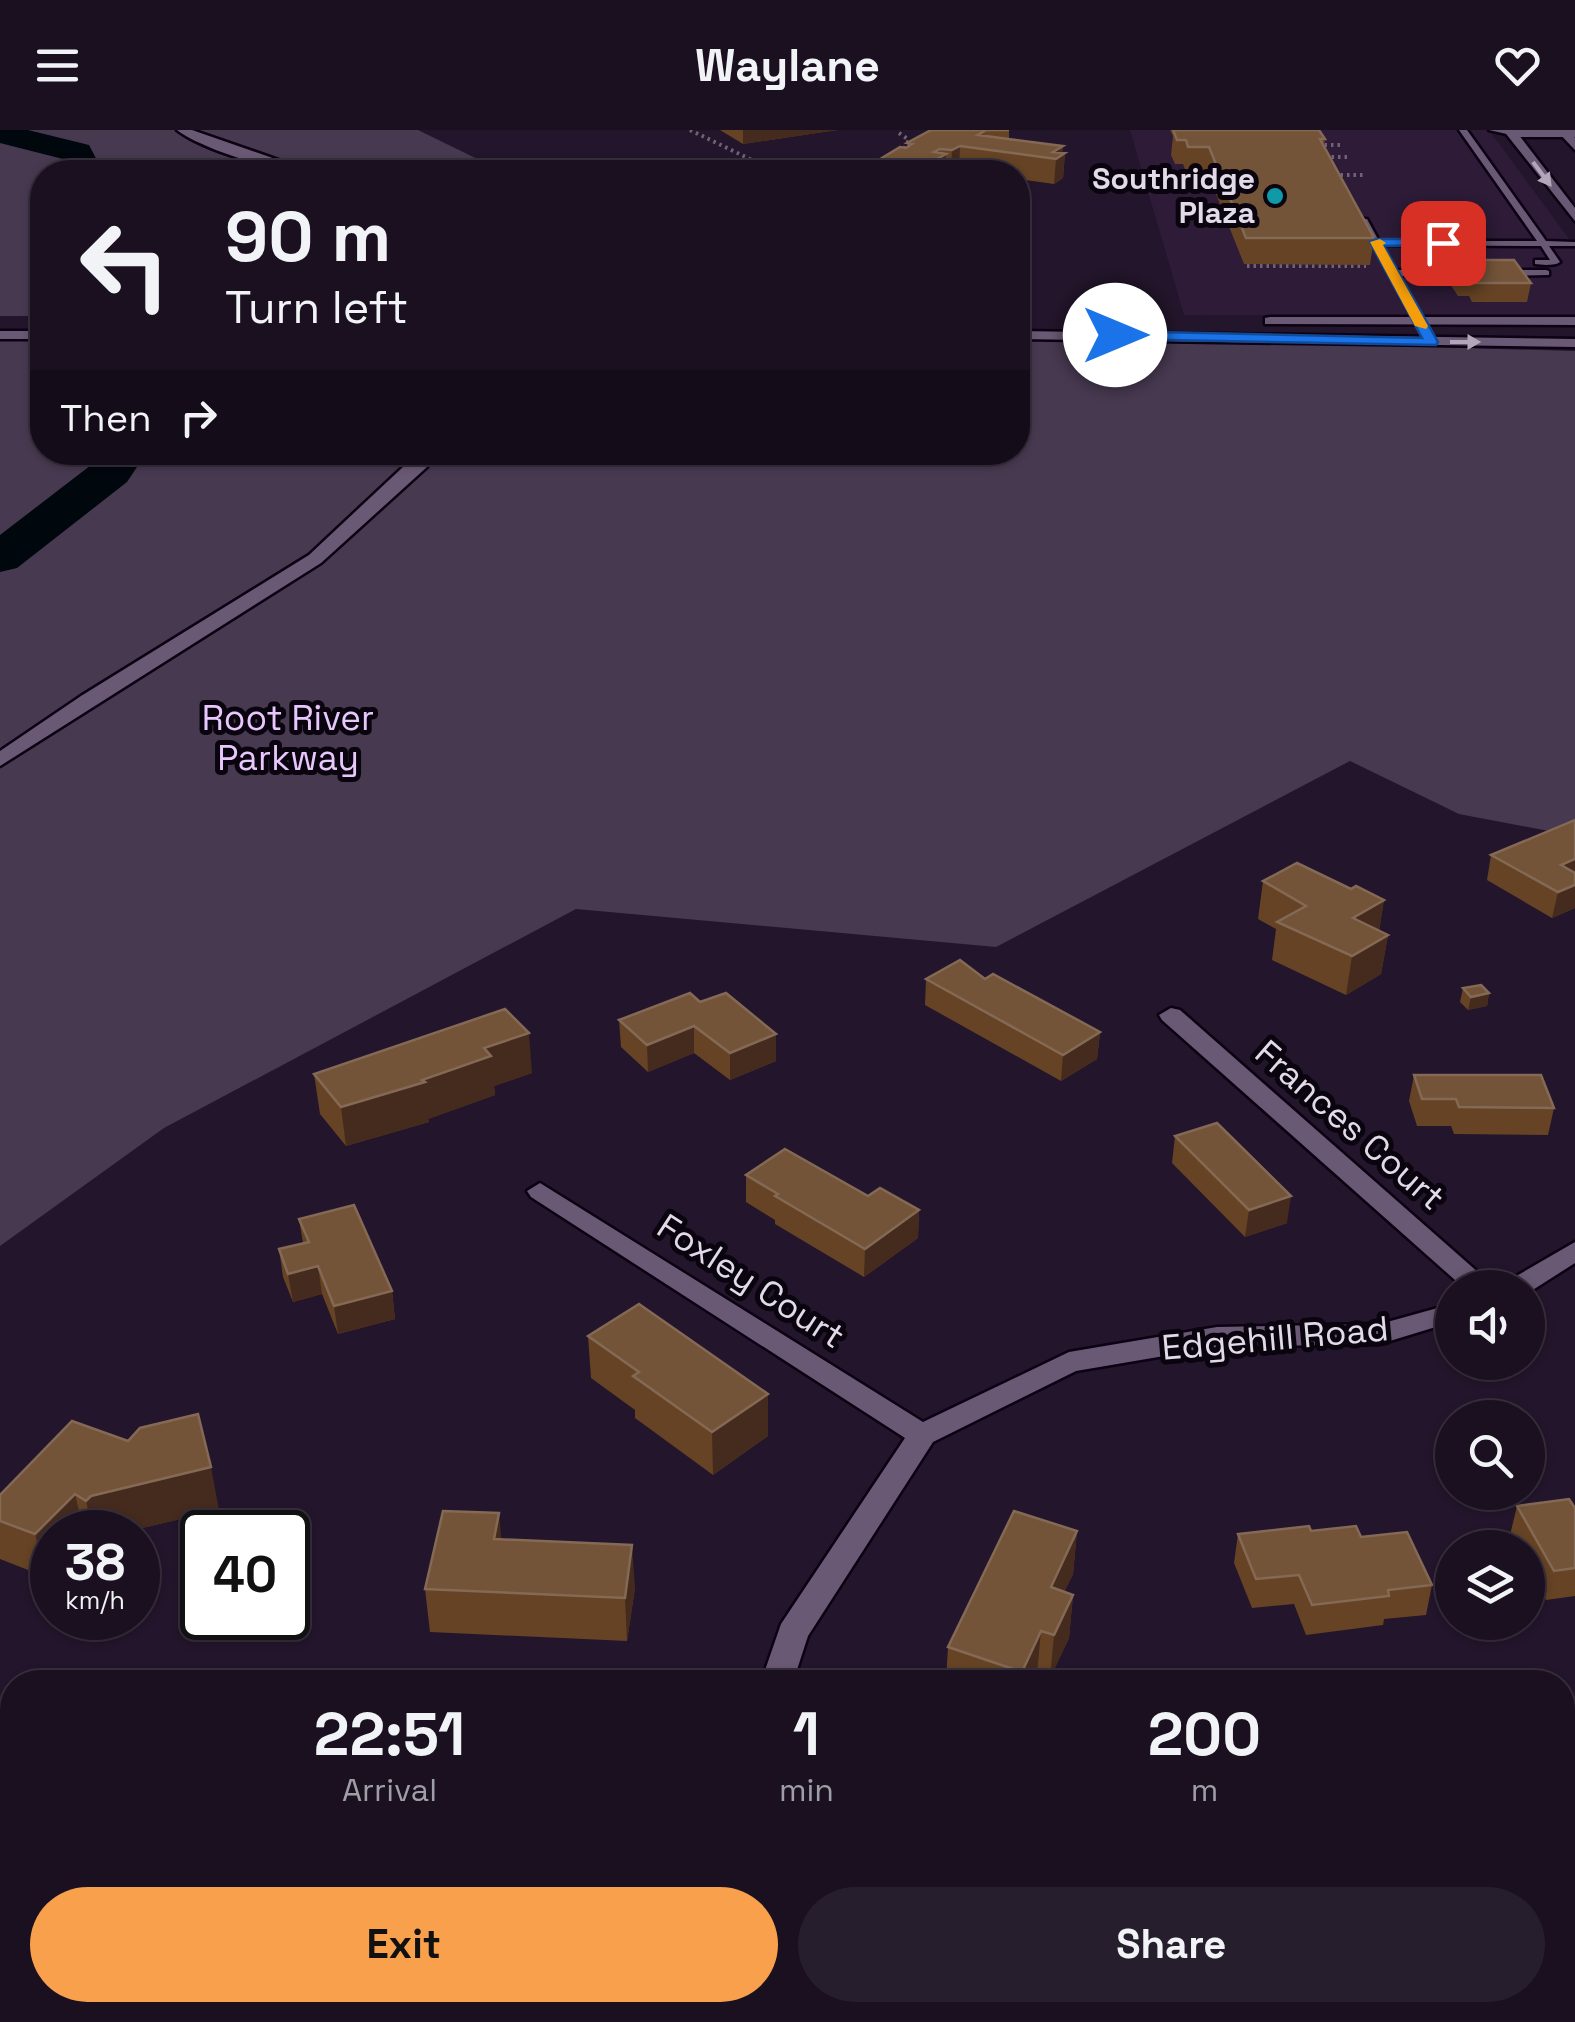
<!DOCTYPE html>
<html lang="en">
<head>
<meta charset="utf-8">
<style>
  body { margin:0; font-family:"Space Grotesk",sans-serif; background:#271e2d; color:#f1f3f6; height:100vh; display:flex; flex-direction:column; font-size:38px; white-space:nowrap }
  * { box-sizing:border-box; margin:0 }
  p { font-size:32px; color:#9f9da5 }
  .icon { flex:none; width:55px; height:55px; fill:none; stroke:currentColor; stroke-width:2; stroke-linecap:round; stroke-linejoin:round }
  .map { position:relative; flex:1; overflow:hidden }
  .sheet { position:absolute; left:0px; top:1540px; width:1575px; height:352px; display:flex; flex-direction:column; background:#1a1020; border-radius:40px 40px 0 0; box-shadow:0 2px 8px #0004,0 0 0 2px #38303e }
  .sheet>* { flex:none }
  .top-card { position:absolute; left:30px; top:30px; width:1000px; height:305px; border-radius:40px; box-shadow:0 2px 8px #0004,0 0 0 2px #38303e; background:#1a1020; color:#f1f3f6; overflow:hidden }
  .fabs { position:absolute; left:1435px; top:1140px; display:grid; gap:20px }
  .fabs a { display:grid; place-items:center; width:110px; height:110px; border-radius:50%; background:#1a1020; box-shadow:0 2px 8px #0004,0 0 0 2px #38303e; font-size:50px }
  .speed { position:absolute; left:30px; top:1380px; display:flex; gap:20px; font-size:50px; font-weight:700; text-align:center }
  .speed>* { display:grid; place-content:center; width:130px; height:130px; border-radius:50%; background:#1a1020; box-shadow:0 2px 8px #0004,0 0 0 2px #38303e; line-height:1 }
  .speed small { font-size:25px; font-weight:400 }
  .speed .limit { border:5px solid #111; border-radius:15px; background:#fff; color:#111 }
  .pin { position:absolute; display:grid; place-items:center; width:85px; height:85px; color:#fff; margin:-42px; border-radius:20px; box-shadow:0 5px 15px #0006 }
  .me { position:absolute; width:110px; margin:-55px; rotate:90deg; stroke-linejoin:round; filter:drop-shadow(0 0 8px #0008) }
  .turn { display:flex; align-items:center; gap:35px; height:210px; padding:0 30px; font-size:45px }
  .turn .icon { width:130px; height:130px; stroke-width:2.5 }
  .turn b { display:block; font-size:70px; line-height:85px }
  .then { display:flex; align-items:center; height:95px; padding:0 30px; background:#0003; gap:20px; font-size:38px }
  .eta { display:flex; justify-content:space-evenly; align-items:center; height:170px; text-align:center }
  .eta b { font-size:60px; font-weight:600; line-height:70px }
  .cta { display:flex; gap:20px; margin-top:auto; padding:20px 30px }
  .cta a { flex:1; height:115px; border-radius:60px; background:#f8a04b; color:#111; font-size:40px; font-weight:600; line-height:115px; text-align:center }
  .cta a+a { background:#271e2d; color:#f1f3f6 }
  header { display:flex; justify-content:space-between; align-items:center; height:130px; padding:0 30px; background:#1a1020; font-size:45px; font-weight:600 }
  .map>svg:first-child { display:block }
</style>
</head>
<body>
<header><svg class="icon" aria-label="menu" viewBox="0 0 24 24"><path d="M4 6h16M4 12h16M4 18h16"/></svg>Waylane<svg class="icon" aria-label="heart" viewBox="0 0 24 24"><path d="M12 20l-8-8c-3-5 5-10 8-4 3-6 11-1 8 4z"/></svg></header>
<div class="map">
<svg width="1575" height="1892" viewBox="0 0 1575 1892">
  <rect width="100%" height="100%" fill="#23152b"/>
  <polygon fill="#2d1b37" points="1130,0 1489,0 1575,117 1575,186 1184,185"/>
  <g fill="#473950">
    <polygon points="0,0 418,0 504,42 42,42 42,186 0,186"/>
    <polygon points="0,210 42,210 42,322 1018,322 1018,210 1174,210 1575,221 1575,706 1459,684 1350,631 996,817 576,779 164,998 0,1116"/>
  </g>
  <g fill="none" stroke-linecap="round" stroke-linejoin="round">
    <g fill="#00070d" fill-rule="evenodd">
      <polygon points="0,0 28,0 89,15 103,42 69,42 63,29 0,13"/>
      <polygon points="102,322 147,322 127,352 17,438 0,442 0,405 95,332"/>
    </g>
    <defs>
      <g id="service">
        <path d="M1459 0H1467L1546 111 1575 112V116H1549L1560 132C1555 136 1542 135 1535 134V130H1550L1541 116 1381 115 1395 140H1459L1463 143 1459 146H1398L1422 191 1418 194 1414 191 1361 89H1367L1379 111H1537Z"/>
        <polygon points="1489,0 1506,0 1515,3 1511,5"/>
        <polygon points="1546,140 1549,141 1549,145 1505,146 1501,143 1505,140"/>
      </g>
      <g id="minor">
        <path d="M177 0H192L313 42C281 44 203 20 177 0Z"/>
        <polygon points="1507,0 1575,0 1575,7 1511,7"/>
        <polygon points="419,322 435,322 427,337 321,433 0,636 0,621 81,566 309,425"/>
        <polygon points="1171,878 1180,880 1496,1158 1464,1158 1162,890 1159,885"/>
        <polygon points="540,1053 923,1292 1069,1222 1217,1197 1380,1194 1452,1174 1452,1192 1380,1214 1217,1217 1076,1241 933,1312 808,1506 793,1552 761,1552 781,1494 905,1308 531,1067 527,1061"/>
        <polygon points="1575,1112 1575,1133 1528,1163 1528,1158 1502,1158 1506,1152"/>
        <polygon points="12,1665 12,1701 0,1706 0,1669"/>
        <polygon points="862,1880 903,1880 909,1892 868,1892"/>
      </g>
      <g id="tertiary">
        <polygon points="1270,187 1575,187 1575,195 1265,194 1265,188"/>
        <rect x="0" y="201" width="42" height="8"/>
        <polygon points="1018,201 1575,209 1575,217 1018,209"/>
      </g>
      <g id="secondary">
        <polygon points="1503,0 1515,0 1575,78 1575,91"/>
        <polygon points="1556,0 1568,0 1575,8 1575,20"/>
      </g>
    </defs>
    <use href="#service" stroke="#0c0213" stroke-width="5"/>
    <use href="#minor" stroke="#0c0213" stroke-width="5"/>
    <use href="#tertiary" stroke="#0c0213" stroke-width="5"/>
    <use href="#secondary" stroke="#0c0213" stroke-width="5"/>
    <g stroke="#6f6376" stroke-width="4" stroke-dasharray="2.5 4" stroke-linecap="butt">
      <polyline points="690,0 756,32 765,42"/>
      <polyline points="899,3 909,10 901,25"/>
      <polyline points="1318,15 1342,15"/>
      <polyline points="1325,27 1349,27"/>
      <polyline points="1334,45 1363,45"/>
      <polyline points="1247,136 1366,136"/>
    </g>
    <use href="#service" fill="#6a5974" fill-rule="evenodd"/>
    <use href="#minor" fill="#6a5974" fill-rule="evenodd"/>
    <use href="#tertiary" fill="#6a5974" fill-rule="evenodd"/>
    <use href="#secondary" fill="#6a5974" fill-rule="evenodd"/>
  </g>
  <g fill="#654324">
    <polygon points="720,0 837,0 743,14"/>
    <polygon points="931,0 1009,0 1009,9 1063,16 1062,23 1065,23 1063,48 1054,54 1018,49 1018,42 973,42 959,41 956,42 867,42 867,37 907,17 907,13"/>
    <polygon points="1170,0 1319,0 1325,9 1324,16 1374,108 1370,135 1244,134 1207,42 1186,42 1183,34 1175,34 1171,25 1173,6"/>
    <polygon points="1456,117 1531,153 1527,172 1472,172 1469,166 1458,166 1446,148 1449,130 1454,130"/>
    <polygon points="1575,690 1575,778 1552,788 1487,750 1491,725"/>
    <polygon points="1263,751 1351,759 1384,770 1379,801 1388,805 1381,844 1346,865 1272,830 1276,799 1258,789"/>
    <polygon points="926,849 985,849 1100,902 1097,929 1061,951 925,875"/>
    <polygon points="1463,858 1489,863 1487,876 1468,880 1460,872"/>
    <polygon points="700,872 776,904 776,931 730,950 694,923 648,942 621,917 619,890"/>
    <polygon points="532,943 494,956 495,965 428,989 429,992 346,1016 320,984 314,944"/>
    <polygon points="1414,945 1554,978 1548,1005 1454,1004 1451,996 1417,996 1409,971"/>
    <polygon points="1175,1006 1287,1093 1245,1107 1172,1033"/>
    <polygon points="746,1045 868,1066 919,1080 918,1108 864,1147 775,1094 775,1090 746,1072"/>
    <polygon points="299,1089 392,1161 395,1189 338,1204 322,1164 293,1172 283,1147 279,1119 303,1113"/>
    <polygon points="588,1206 768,1306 713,1345 635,1288 635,1280 591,1248"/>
    <polygon points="72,1291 219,1380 125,1402 52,1402 46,1447 0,1429 0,1365"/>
    <polygon points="1517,1376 1575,1378 1575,1466 1546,1470 1528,1436 1528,1418 1517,1418 1510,1405"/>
    <polygon points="1077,1401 1073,1444 1064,1462 1073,1465 1069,1508 1050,1548 1037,1544 1034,1552 946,1552 948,1517"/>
    <polygon points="1311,1401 1361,1407 1432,1455 1426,1485 1384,1489 1383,1495 1306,1505 1294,1474 1252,1478 1234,1433 1238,1404"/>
    <polygon points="502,1410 635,1458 627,1511 430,1502 425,1459"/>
    <polygon points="12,1817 12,1875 0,1836 0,1830"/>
    <polygon points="20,1880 109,1880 98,1892 40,1892"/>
    <polygon points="476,1880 638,1880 632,1892 510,1892"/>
    <polygon points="1185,1880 1289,1880 1291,1884 1289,1892 1196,1892 1193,1884 1187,1885"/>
  </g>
  <g fill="#452a1e">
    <polygon points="743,0 837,0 743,14"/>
    <polygon points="960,16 959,41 951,42 952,20"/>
    <polygon points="1063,16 1062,25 1065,23 1063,48 1054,54 1056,29 1053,22"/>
    <polygon points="940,19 940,27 946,24 945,42 898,42"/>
    <polygon points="1575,729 1575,751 1561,735"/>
    <polygon points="1575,755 1575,778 1552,788 1558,762"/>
    <polygon points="1384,770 1378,808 1347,826 1353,788"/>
    <polygon points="1388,805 1381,844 1346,865 1352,826"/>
    <polygon points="1489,863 1487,876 1468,880 1471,867"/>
    <polygon points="694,896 694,923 648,942 647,915"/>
    <polygon points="1100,902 1097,929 1061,951 1063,925"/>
    <polygon points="529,903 532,943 494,956 495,965 428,989 429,992 346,1016 341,977 422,950 484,918"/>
    <polygon points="776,904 776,931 730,950 730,923"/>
    <polygon points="1291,1066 1287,1093 1245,1107 1249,1080"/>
    <polygon points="919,1080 918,1108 864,1147 865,1119"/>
    <polygon points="318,1136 322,1164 293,1172 288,1144"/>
    <polygon points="392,1161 395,1189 338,1204 334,1176"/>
    <polygon points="768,1264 768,1306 713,1345 712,1302"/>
    <polygon points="211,1337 219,1380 125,1402 93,1402 86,1371 91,1366"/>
    <polygon points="75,1364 84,1402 52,1402 52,1440 46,1447 35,1404"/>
    <polygon points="499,1383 503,1426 494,1409"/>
    <polygon points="1077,1401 1073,1444 1047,1500 1051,1457"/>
    <polygon points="632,1415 635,1458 627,1511 625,1468"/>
    <polygon points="1073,1465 1069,1508 1050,1548 1054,1505"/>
    <polygon points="1041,1501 1037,1544 1034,1552 1021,1552 1022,1542"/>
    <polygon points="67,1880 109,1880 98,1892 71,1892"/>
    <polygon points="565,1880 578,1880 579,1892 562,1892 561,1887"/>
    <polygon points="618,1880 638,1880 632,1892 619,1892"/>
  </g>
  <g fill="#735439" stroke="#846955" stroke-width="2.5">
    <polygon points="931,0 1009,0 986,0 978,5 1063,16 1053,22 1065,23 1056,29 960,16 952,20 940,19 934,22 946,24 926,35 911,37 915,37 898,42 888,42 867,37 900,17 906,18 912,14 907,13"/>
    <polygon points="1173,0 1319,0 1325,9 1320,9 1374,108 1246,108 1209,17 1188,17 1186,10 1177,10"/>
    <polygon points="1456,117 1475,117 1484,130 1514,130 1531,153 1475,153 1472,148 1460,148 1449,130 1465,130"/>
    <polygon points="1575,690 1575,729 1561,735 1575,743 1575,755 1558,762 1491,725"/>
    <polygon points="1297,733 1351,759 1356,756 1384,770 1353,788 1388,805 1352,826 1277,792 1306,776 1263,751"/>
    <polygon points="960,830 985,849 993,844 1100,902 1063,925 926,849"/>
    <polygon points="1481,855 1489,863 1471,867 1463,858"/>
    <polygon points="690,863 700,872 726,863 776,904 730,923 694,896 647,915 619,890"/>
    <polygon points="505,879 529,903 484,918 491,926 422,950 425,952 341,977 314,944"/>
    <polygon points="1414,945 1541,945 1554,978 1459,977 1456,969 1422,969"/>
    <polygon points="1217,993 1291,1066 1249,1080 1175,1006"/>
    <polygon points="785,1019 868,1066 880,1058 919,1080 865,1119 775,1066 778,1064 746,1045"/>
    <polygon points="354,1075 392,1161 334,1176 318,1136 288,1144 279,1119 309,1112 299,1089"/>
    <polygon points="639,1174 768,1264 712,1302 633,1246 639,1242 588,1206"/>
    <polygon points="198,1284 211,1337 91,1366 86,1371 75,1364 35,1404 0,1391 0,1365 72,1291 128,1311 140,1298"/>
    <polygon points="1569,1369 1575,1378 1575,1438 1554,1441 1517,1376"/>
    <polygon points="443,1381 499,1383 494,1409 632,1415 625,1468 425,1459"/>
    <polygon points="1014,1381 1077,1401 1051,1457 1073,1465 1054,1505 1041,1501 1022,1542 948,1517"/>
    <polygon points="1309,1396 1311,1401 1356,1396 1361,1407 1407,1402 1432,1455 1388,1460 1389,1466 1312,1475 1299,1445 1256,1449 1238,1404"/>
    <polygon points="12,1817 12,1840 0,1832 0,1830"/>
    <polygon points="543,1880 565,1880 561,1887"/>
    <polygon points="1207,1880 1289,1880 1291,1884 1244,1892 1211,1892"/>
  </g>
  <defs><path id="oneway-solid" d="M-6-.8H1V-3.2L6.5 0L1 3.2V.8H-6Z" transform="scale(2.5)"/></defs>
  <g fill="#b3a6ba">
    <use href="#oneway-solid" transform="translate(1542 44) rotate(53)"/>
    <use href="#oneway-solid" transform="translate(1465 212)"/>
  </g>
  <polygon fill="#1a73e8" stroke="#114b97" stroke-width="2.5" points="1443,109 1447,115 1384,116 1438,212 1436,215 1115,209 1109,205 1115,201 1422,208 1370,112 1376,109"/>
  <polygon fill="#f59e0b" points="1380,109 1386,113 1383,115 1428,196 1426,199 1415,196 1370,112"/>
  <circle fill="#0f9aa8" stroke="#09040d" stroke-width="4" cx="1275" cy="66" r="10"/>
  <g text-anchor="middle" stroke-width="10" stroke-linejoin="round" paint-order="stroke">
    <g font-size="30" font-weight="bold" fill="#e3dae9" stroke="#09040d" text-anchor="end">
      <text x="1255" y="59">Southridge<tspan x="1255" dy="34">Plaza</tspan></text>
    </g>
    <g font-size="35" fill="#e7c7fc" stroke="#09040d">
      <text x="288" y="600">Root River<tspan x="288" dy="40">Parkway</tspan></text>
    </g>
    <g font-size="35" fill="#e3dae9" stroke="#09040d">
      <text transform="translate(1350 995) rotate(41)" y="12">Frances Court</text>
      <text transform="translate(751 1151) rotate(33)" y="12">Foxley Court</text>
      <text transform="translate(1275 1208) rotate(-5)" y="12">Edgehill Road</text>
    </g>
  </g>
</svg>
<div class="fabs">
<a><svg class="icon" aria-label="sound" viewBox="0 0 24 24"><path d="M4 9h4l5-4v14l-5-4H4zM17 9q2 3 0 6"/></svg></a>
<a><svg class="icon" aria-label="search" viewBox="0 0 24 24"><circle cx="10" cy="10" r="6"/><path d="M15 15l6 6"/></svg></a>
<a><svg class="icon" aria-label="layers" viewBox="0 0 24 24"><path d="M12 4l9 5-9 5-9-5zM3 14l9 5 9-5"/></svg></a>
</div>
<div class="speed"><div>38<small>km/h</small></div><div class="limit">40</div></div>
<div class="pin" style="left:1443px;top:113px;background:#d93025"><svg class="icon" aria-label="arrive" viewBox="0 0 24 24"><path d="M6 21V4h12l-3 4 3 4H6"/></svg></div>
<svg class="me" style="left:1115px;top:205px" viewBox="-20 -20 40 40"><circle r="19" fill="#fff"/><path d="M0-13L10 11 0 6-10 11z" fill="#1a73e8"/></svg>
<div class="top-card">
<div class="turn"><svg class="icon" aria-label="left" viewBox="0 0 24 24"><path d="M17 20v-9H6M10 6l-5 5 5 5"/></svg><div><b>90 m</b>Turn left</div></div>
<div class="then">Then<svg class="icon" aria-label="right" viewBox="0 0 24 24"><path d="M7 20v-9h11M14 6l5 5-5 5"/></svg></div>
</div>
<section class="sheet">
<div class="eta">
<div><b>22:51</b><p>Arrival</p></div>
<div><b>1</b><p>min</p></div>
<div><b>200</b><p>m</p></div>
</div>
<div class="cta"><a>Exit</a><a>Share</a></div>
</section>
</div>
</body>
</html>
